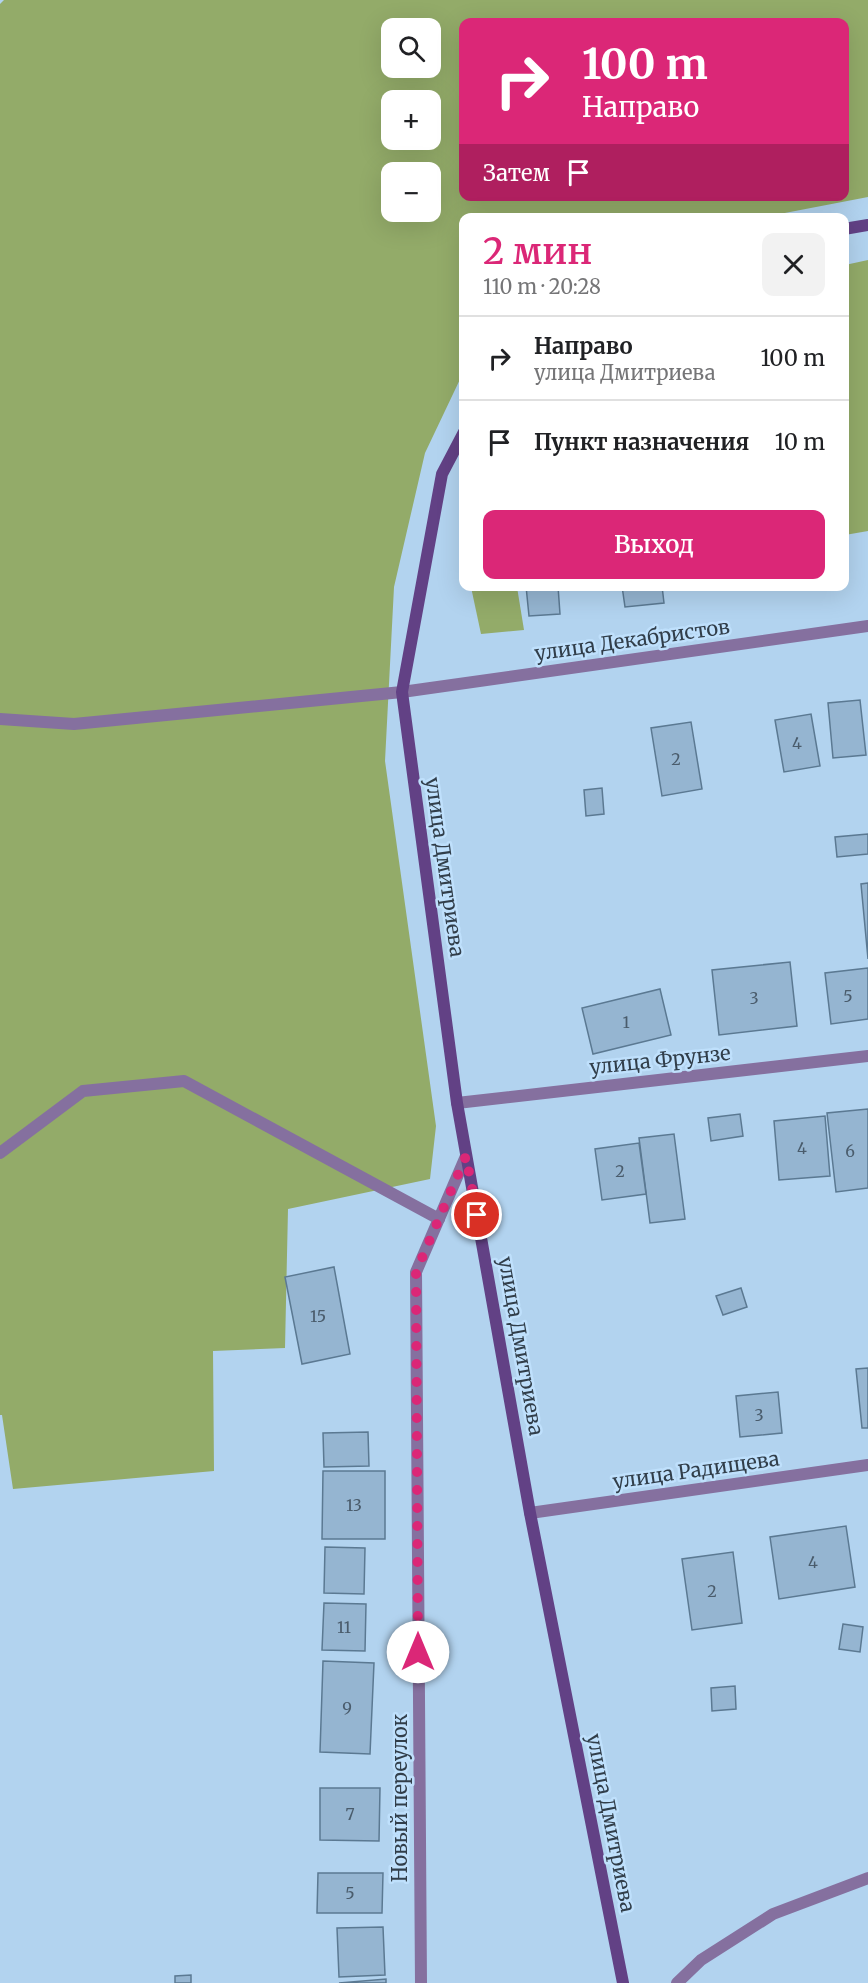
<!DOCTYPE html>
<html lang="ru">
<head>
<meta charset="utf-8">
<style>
  body { margin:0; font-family:Merriweather,serif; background:#f2f2f2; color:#202124; height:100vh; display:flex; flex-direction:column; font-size:22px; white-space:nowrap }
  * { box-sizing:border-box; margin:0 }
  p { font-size:20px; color:#757577 }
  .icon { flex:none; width:33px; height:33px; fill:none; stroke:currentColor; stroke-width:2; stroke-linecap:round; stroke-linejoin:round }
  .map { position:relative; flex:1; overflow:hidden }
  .drawer { position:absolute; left:459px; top:213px; width:390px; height:378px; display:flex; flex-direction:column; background:#fff; border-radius:12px; box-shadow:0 6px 24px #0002 }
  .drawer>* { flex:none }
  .top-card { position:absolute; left:459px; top:18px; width:390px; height:183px; border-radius:12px; box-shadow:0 6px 24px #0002; background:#db2777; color:#fff; overflow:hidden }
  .fabs { position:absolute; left:381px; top:18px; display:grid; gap:12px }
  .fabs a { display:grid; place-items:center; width:60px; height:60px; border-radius:12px; background:#fff; box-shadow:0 6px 24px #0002; font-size:30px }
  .pin { position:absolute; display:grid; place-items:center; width:51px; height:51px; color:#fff; margin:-26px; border:3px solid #fff; border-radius:50%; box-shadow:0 2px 6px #0007 }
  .me { position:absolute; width:66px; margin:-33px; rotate:0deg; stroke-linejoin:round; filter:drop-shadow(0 0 4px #0008) }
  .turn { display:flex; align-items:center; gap:21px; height:126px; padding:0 24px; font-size:27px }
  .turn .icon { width:78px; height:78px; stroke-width:2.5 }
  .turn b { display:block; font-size:42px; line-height:51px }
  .then { display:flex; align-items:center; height:57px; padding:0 24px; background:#0003; gap:12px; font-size:22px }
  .round { display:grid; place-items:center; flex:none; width:63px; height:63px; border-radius:12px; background:#f2f2f2 }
  .overview { display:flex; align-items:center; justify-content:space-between; height:102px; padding:0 24px }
  h1 { font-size:36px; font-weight:600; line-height:45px; color:#db2777 }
  .button { display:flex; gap:12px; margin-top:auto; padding:12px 24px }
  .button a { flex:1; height:69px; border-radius:12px; background:#db2777; color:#fff; font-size:24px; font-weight:600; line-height:69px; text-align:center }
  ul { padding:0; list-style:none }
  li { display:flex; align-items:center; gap:18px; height:84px; padding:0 24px; border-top:2px solid #e0e0e0 }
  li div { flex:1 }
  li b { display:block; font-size:22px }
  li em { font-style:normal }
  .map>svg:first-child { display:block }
</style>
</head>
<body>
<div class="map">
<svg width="868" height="1983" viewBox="0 0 868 1983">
  <rect width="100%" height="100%" fill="#b2d3ef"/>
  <g fill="#93ab69" fill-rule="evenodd">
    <path d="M4 0H868V197L764 217 464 218 463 373 425 453 394 587 385 761 436 1126 430 1179 288 1209 285 1348 213 1351 214 1471 13 1489 2 1415H0V4ZM464 22H844V196H464ZM392 28H430V68H392ZM392 100H430V140H392ZM392 172H430V212H392Z"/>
    <polygon points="868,260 868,531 845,535 845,265"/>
    <polygon points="471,587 517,587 524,630 481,634"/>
  </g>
  <g fill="#95b5d1" stroke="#5b7992" stroke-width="1.5">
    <polygon points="526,586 558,586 560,614 529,616"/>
    <polygon points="622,586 662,586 664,603 625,607"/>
    <polygon points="860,700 866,755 833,758 828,703"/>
    <polygon points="811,714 820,766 784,772 775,720"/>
    <polygon points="691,722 702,789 662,796 651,728"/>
    <polygon points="602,788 604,814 586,816 584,790"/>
    <polygon points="868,834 868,854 837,857 835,837"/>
    <polygon points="868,883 868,959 861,884"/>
    <polygon points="790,962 797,1026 719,1035 712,970"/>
    <polygon points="868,968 868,1019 831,1024 825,973"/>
    <polygon points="660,989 671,1035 593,1054 582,1008"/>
    <polygon points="868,1109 868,1188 836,1192 827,1113"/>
    <polygon points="740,1114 743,1136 711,1141 708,1118"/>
    <polygon points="825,1116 830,1176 779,1180 774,1121"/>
    <polygon points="674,1134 685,1219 650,1223 639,1138"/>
    <polygon points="639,1143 646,1194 602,1200 595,1149"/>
    <polygon points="334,1267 350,1354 302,1364 285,1277"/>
    <polygon points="741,1288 747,1307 723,1315 716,1296"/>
    <polygon points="868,1368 868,1428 862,1428 856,1369"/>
    <polygon points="778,1392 782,1433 740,1437 736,1396"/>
    <polygon points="368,1432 369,1466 324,1467 323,1433"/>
    <polygon points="323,1471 385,1471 385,1539 322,1539"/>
    <polygon points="846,1526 855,1587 779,1599 770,1537"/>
    <polygon points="325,1547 365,1548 364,1594 324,1593"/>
    <polygon points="733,1552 742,1623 692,1630 682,1559"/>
    <polygon points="324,1603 366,1604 365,1651 322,1650"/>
    <polygon points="843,1624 863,1627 860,1652 839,1649"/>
    <polygon points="323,1661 374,1663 370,1754 320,1752"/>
    <polygon points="735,1686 736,1709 712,1711 711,1688"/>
    <polygon points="320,1788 380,1788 379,1841 320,1840"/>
    <polygon points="318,1873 383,1873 382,1913 317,1913"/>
    <polygon points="383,1927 385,1975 339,1977 337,1928"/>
    <polygon points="191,1975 191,1983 175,1983 175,1976"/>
    <polygon points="386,1979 386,1983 339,1983"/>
  </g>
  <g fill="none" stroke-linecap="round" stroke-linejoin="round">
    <g stroke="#85709f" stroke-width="12">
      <polyline points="0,719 74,724 402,692"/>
      <polyline points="0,1153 83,1091 184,1081 439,1219"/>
      <polyline points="677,1983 701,1960 773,1914 868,1878"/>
    </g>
    <g stroke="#85709f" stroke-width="12">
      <polyline points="402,692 868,626"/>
      <polyline points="457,1103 868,1056"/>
      <polyline points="530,1513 868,1465"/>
      <polyline points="421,1983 416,1272 466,1156"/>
    </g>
    <g stroke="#624185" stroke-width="12">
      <polyline points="844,229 868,225"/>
      <polyline points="464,432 442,474 402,692 457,1103 530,1513 623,1983"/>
    </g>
  </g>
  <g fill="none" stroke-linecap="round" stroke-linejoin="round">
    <polyline stroke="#db2777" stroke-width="10" stroke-dasharray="0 18" points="418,1652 416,1272 466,1156 477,1215"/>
  </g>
  <g text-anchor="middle" stroke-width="5" stroke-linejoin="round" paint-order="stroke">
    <g font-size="16" fill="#4a5c6c">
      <text x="797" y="749">4</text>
      <text x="676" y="765">2</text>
      <text x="848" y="1002">5</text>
      <text x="754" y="1004">3</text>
      <text x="626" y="1028">1</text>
      <text x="802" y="1154">4</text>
      <text x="850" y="1157">6</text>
      <text x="620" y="1177">2</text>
      <text x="318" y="1322">15</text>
      <text x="759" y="1421">3</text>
      <text x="354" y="1511">13</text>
      <text x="813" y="1568">4</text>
      <text x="712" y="1597">2</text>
      <text x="344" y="1633">11</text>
      <text x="347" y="1714">9</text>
      <text x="350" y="1820">7</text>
      <text x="350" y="1899">5</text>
    </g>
    <g font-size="20" fill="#313e4a" stroke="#bfe0fc">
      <text transform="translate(632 640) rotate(-8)" y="7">улица Декабристов</text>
      <text transform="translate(445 867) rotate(82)" y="7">улица Дмитриева</text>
      <text transform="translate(660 1060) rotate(-6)" y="7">улица Фрунзе</text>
      <text transform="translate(521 1346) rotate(80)" y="7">улица Дмитриева</text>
      <text transform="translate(696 1470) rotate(-8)" y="7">улица Радищева</text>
      <text transform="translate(400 1798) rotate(-90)" y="7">Новый переулок</text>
      <text transform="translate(611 1823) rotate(79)" y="7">улица Дмитриева</text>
    </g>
  </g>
</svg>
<div class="fabs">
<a><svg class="icon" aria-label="search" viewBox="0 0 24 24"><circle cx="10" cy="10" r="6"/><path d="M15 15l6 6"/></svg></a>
<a>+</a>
<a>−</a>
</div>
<div class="pin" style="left:477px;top:1215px;background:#d93025"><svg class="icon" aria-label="arrive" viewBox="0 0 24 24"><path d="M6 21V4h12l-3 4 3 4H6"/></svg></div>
<svg class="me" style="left:418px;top:1652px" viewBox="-20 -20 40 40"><circle r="19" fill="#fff"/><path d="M0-13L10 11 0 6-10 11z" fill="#db2777"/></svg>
<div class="top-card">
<div class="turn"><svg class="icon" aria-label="right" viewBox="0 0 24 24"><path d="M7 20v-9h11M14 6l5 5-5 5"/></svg><div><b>100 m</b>Направо</div></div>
<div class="then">Затем<svg class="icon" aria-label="arrive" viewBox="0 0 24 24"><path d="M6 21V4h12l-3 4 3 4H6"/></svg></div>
</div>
<section class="drawer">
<div class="overview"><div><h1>2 мин</h1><p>110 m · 20:28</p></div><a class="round"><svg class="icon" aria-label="close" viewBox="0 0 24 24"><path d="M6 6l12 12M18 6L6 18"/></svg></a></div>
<ul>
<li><svg class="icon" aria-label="right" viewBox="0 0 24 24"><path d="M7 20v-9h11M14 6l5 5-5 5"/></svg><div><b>Направо</b><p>улица Дмитриева</p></div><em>100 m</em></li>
<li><svg class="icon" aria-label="arrive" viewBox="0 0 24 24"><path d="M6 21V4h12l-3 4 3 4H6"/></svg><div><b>Пункт назначения</b></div><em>10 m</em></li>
</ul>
<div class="button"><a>Выход</a></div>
</section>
</div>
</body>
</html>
